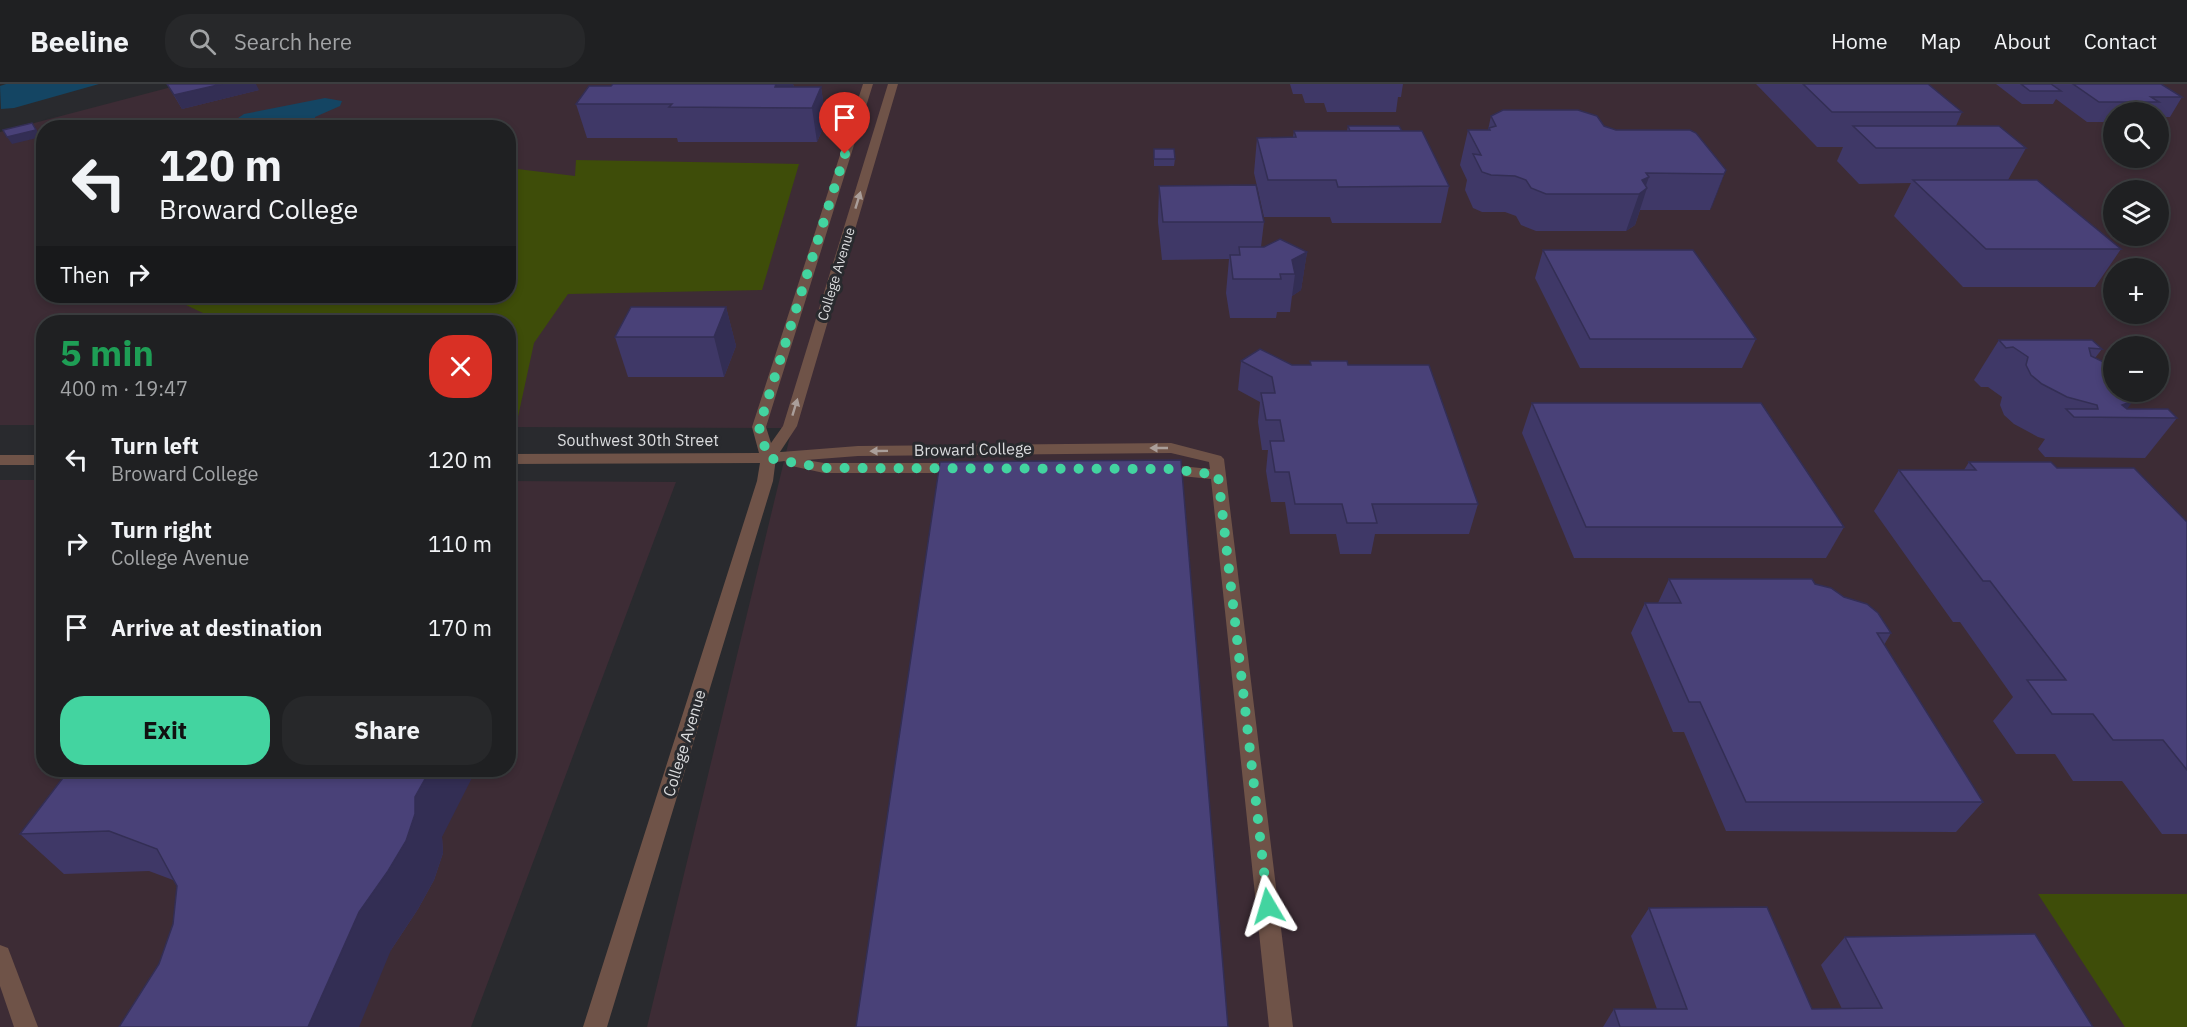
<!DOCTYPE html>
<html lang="en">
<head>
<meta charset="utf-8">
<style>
  body { margin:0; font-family:"IBM Plex Sans",sans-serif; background:#27282a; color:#f1f3f6; height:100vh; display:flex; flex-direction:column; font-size:22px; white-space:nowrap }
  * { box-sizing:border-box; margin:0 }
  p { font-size:20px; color:#a1a3a5 }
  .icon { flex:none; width:33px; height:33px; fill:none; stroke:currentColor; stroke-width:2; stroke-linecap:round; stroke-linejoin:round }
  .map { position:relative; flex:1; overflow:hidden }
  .side { position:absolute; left:36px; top:231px; width:480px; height:462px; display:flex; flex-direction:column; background:#1f2022; border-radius:24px; box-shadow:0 3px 9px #0003,0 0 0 2px #3c3e40 }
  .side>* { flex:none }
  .guide { position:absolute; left:36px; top:36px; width:480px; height:183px; border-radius:24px; box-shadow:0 3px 9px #0003,0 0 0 2px #3c3e40; background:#1f2022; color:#f1f3f6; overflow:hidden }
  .controls { position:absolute; left:2103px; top:18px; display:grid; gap:12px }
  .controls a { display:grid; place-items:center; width:66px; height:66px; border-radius:50%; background:#1f2022; box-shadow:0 3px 9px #0003,0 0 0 2px #3c3e40; font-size:30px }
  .pin { position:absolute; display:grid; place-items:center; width:51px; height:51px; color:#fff; margin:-62px -26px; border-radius:50% 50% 50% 0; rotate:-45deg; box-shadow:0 0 6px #0007 }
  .pin .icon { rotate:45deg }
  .me { position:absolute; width:66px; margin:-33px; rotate:353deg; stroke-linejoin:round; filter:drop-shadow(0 0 4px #0008) }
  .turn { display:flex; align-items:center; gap:21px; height:126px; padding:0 24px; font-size:27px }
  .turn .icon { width:78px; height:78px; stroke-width:2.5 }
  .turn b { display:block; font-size:42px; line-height:51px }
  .then { display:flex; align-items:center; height:57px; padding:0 24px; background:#0003; gap:12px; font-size:22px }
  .round { display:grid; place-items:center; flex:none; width:63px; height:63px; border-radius:24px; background:#27282a }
  .headline { display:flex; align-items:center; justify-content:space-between; height:102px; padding:0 24px }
  h1 { font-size:36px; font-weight:700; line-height:45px; color:#1e9e55 }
  .cta { display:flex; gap:12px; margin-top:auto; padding:12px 24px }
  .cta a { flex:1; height:69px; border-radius:24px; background:#43d4a0; color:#111; font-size:24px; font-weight:700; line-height:69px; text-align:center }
  .cta a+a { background:#27282a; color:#f1f3f6 }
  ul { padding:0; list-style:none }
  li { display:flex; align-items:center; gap:18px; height:84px; padding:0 24px }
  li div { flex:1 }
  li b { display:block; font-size:22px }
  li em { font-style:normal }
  header { display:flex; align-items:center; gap:36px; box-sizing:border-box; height:84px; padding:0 30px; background:#1f2022; border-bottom:2px solid #3c3e40 }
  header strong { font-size:28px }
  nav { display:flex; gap:33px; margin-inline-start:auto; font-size:21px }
  .search { width:420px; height:54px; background:#27282a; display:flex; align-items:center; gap:15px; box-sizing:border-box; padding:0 21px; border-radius:24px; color:#a1a3a5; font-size:22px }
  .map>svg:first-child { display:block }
</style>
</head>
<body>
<header>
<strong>Beeline</strong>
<div class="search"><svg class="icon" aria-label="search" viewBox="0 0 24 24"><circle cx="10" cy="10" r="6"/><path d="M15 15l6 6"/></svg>Search here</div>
<nav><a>Home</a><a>Map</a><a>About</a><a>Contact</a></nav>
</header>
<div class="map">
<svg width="2187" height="943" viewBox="0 0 2187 943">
  <rect width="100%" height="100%" fill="#292a2e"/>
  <g fill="#3d2c35" fill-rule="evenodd">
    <path d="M183 0H2187V943H647L792 344 509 343 508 238H44L43 341H0V48ZM2114 28H2158V74H2114ZM44 44H508V212H44ZM2114 106H2158V152H2114ZM2114 184H2158V230H2114ZM2114 262H2158V308H2114Z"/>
    <polygon points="0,396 43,396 44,686 508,686 509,397 676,398 471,943 0,943"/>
  </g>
  <g fill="#3e4d09">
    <polygon points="576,76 799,80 762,206 568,210 534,259 516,342 509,342 508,238 222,238 167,212 508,212 509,84 575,92"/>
    <polygon points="2038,810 2187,810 2187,943 2125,943"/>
  </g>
  <g fill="#144563">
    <polygon points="6,0 99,0 14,24 1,25 0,2"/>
    <polygon points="325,14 342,17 340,22 315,33 315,35 304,43 225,43 244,30"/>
  </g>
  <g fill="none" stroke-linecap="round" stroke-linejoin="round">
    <g fill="#6f5348" fill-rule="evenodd">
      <polygon points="1171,359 1221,372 1224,375 1293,943 1269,943 1211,395 1161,390 1153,385 1161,380 1210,385 1209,378 1171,369 858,372 806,376 824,379 961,379 969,384 961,389 824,389 787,381 785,377 768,379 760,374 768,369 858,362"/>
      <polygon points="0,861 8,864 38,943 14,943 0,902"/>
    </g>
    <g fill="#6f5348" fill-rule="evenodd">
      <polygon points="863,0 873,0 766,343 771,359 783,342 888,0 898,0 797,342 776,374 773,397 607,943 583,943 757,397 760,379 508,380 508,370 759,369 752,343"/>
      <rect x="0" y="371" width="44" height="10"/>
    </g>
  </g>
  <g fill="#3f3867">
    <polygon points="167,0 259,6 182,25"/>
    <polygon points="793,0 794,3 821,3 826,37 817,58 678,58 677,54 587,54 576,20 611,2"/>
    <polygon points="1290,0 1403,0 1401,13 1398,13 1396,28 1327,28 1324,19 1305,19 1302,10 1293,10"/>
    <polygon points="1756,0 1928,0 1962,28 1956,42 2026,64 2008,96 2121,165 2095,203 1963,203 1894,132 1911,99 1859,100 1837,77 1843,63 1817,63"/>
    <polygon points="1996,0 2161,0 2182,13 2170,33 2158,33 2158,28 2114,28 2114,38 2087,38 2056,15 2053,20 2022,20"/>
    <polygon points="1491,32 1604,42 1726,86 1710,126 1640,126 1635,141 1626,147 1536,147 1521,141 1516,132 1505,128 1482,128 1473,124 1465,106 1467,96 1460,81 1468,46 1488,46"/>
    <polygon points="1348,42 1402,47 1449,102 1441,139 1332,139 1330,133 1264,133 1254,89 1257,54 1293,53 1294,47 1347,47"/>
    <polygon points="1154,65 1175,75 1174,82 1154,82"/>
    <polygon points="1159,102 1264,138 1261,163 1307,168 1301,206 1292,212 1290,228 1277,228 1276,234 1230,234 1226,209 1229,175 1162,176 1158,138"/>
    <polygon points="1543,166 1756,255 1742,284 1580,284 1535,194"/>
    <polygon points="726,223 736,262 724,293 628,293 615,253"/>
    <polygon points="1999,256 2102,265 2095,274 2127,325 2177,334 2145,374 2045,373 2038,365 2045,355 2038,353 2014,340 2004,331 2000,321 2002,313 1988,303 1981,303 1974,296"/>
    <polygon points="1241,277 1292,281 1310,281 1310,277 1348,281 1478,420 1469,450 1375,450 1371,470 1340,470 1336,450 1290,450 1285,418 1271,418 1266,387 1268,366 1262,366 1258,338 1260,318 1238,306"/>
    <polygon points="1532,319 1844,443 1826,474 1574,474 1522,349"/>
    <polygon points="1969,378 2057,384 2187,438 2187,750 2162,750 2122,697 2073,697 2055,670 2016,670 1993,637 2013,613 1960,538 1953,538 1874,427 1899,386 1964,386"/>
    <polygon points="1669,495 1815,500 1891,549 1884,561 1983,718 1956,748 1726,747 1684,648 1673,648 1631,549 1645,519 1658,519"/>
    <polygon points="69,686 442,753 443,769 434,796 418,825 391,866 159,880 173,840 177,802 173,796 149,787 64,790 20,750"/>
    <polygon points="1649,824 1812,925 1842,925 1821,881 1845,853 2093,943 1603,943 1614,925 1657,925 1631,852"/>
  </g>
  <g fill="#332e54">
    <polygon points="222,0 256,0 259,6 182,25 174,11"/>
    <polygon points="776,0 793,0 795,7 775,3"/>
    <polygon points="821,3 826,37 817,58 812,24"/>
    <polygon points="32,39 41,53 12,60 7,53"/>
    <polygon points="1726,86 1712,123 1710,126 1724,90"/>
    <polygon points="1649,93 1644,107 1647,104 1635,141 1626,147 1639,110 1642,96"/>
    <polygon points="1307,168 1301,206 1292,212 1295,190 1292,176"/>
    <polygon points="726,223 736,262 724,293 714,253"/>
    <polygon points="2133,317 2121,333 2122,321"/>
    <polygon points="430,686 476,686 442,753 443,769 434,796 418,825 391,866 359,943 308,943 359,828 415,713"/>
  </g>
  <g fill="#494178" stroke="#332e54" stroke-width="1.5">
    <polygon points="167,0 222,0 174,11"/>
    <polygon points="613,0 776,0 775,3 821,3 812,24 669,23 672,20 576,20 589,2 611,2"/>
    <polygon points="1803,0 1928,0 1962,28 1832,28"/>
    <polygon points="2021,0 2051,0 2061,7 2030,7"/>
    <polygon points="2073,0 2161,0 2182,13 2151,13 2159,18 2099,18"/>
    <polygon points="1503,26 1578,26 1597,32 1604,42 1616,46 1690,46 1696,49 1726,86 1724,90 1646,89 1649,93 1642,96 1647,104 1639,110 1546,110 1531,104 1526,96 1515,92 1491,91 1482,88 1473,70 1481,71 1468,46 1490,46 1489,44 1496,42 1491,32"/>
    <polygon points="32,39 36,46 7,53 3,46"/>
    <polygon points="1348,42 1399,42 1402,47 1350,47"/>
    <polygon points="1853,42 1999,42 2026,64 1876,64"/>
    <polygon points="1294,47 1422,47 1449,102 1338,103 1336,96 1268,96 1257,54 1296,53"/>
    <polygon points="1154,65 1174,65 1175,75 1154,75"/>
    <polygon points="1913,96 2037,96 2121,165 1986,165"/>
    <polygon points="1256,101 1264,138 1163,138 1159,102"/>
    <polygon points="1280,155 1307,168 1292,176 1295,190 1280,190 1281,195 1233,195 1230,171 1240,171 1239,163 1264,163"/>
    <polygon points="1543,166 1693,166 1756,255 1590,255"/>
    <polygon points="631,223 726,223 714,253 615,253"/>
    <polygon points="1999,256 2092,256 2102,265 2089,264 2091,272 2114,283 2114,308 2137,308 2138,309 2133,317 2122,321 2127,325 2168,325 2177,334 2074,333 2066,325 2098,325 2097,321 2067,313 2042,300 2031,291 2026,281 2028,273 2013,263 2006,264"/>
    <polygon points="1260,265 1292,281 1311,281 1310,277 1347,277 1348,281 1429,281 1478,420 1372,420 1377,439 1347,439 1342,420 1295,420 1289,388 1275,388 1270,357 1284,357 1280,336 1266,336 1261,309 1275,309 1272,293 1241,277"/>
    <polygon points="1532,319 1761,319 1844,443 1586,443"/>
    <polygon points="1181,376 1228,943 856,943 940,378"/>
    <polygon points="1969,378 2051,378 2057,384 2134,384 2187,438 2187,686 2163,656 2113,656 2093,630 2052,630 2027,596 2066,596 1990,497 1983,497 1899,386 1976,386"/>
    <polygon points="1669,495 1812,495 1815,500 1831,504 1844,513 1867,520 1878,529 1891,549 1877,549 1983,718 1746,718 1700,618 1689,618 1645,519 1681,519"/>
    <polygon points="69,686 430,686 415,713 415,730 406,757 388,787 359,828 308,943 119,943 159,880 173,840 177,802 157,765 109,747 20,750"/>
    <polygon points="1767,823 1812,925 1882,924 1845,853 2035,850 2093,943 1620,943 1614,925 1687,925 1649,824"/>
  </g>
  <defs><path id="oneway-solid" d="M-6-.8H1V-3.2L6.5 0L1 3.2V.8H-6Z" transform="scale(1.5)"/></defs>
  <g fill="#aa9e9a">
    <use href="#oneway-solid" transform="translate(858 116) rotate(-73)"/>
    <use href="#oneway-solid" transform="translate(795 323) rotate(-73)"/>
    <use href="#oneway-solid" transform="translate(1159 364) rotate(180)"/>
    <use href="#oneway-solid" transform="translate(879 367) rotate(179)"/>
  </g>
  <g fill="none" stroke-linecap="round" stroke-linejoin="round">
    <polyline stroke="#43d4a0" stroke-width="10" stroke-dasharray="0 18" points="845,70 759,343 768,374 824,384 1172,385 1218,391 1268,822"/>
  </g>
  <g text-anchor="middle" stroke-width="6" stroke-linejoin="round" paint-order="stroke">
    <g font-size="14" fill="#dbdcde" stroke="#292a2e">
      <text transform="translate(836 190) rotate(-73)" y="5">College Avenue</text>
    </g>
    <g font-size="16" fill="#dbdcde" stroke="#292a2e">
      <text x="638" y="362">Southwest 30th Street</text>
      <text transform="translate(973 365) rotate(-1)" y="6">Broward College</text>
      <text transform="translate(684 659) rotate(-73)" y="6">College Avenue</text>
    </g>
  </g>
</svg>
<div class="controls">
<a><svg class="icon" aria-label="search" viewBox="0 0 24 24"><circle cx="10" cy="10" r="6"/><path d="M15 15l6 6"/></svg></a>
<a><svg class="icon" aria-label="layers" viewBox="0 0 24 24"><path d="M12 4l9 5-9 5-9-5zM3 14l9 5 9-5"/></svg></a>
<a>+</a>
<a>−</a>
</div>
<div class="pin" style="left:845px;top:70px;background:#d93025"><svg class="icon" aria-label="arrive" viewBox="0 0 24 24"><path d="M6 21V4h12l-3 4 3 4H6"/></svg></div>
<svg class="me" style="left:1268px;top:822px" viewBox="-20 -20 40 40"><path d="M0-17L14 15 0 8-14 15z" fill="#43d4a0" stroke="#fff" stroke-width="4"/></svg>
<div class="guide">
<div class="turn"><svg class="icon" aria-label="left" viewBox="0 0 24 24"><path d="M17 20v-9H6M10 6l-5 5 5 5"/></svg><div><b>120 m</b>Broward College</div></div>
<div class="then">Then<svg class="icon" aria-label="right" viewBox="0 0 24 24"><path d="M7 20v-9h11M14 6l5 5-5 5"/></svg></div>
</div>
<section class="side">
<div class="headline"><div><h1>5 min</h1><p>400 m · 19:47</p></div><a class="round" style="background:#d93025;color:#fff"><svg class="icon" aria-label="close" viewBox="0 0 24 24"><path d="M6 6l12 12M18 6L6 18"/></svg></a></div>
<ul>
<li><svg class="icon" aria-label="left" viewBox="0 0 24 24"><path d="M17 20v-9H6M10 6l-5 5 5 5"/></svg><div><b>Turn left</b><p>Broward College</p></div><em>120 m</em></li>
<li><svg class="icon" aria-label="right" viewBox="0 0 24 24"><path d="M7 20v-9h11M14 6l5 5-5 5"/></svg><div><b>Turn right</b><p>College Avenue</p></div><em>110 m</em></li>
<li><svg class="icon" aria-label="arrive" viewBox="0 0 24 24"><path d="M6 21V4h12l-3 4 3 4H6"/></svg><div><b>Arrive at destination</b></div><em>170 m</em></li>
</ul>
<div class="cta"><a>Exit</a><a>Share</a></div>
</section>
</div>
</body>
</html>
